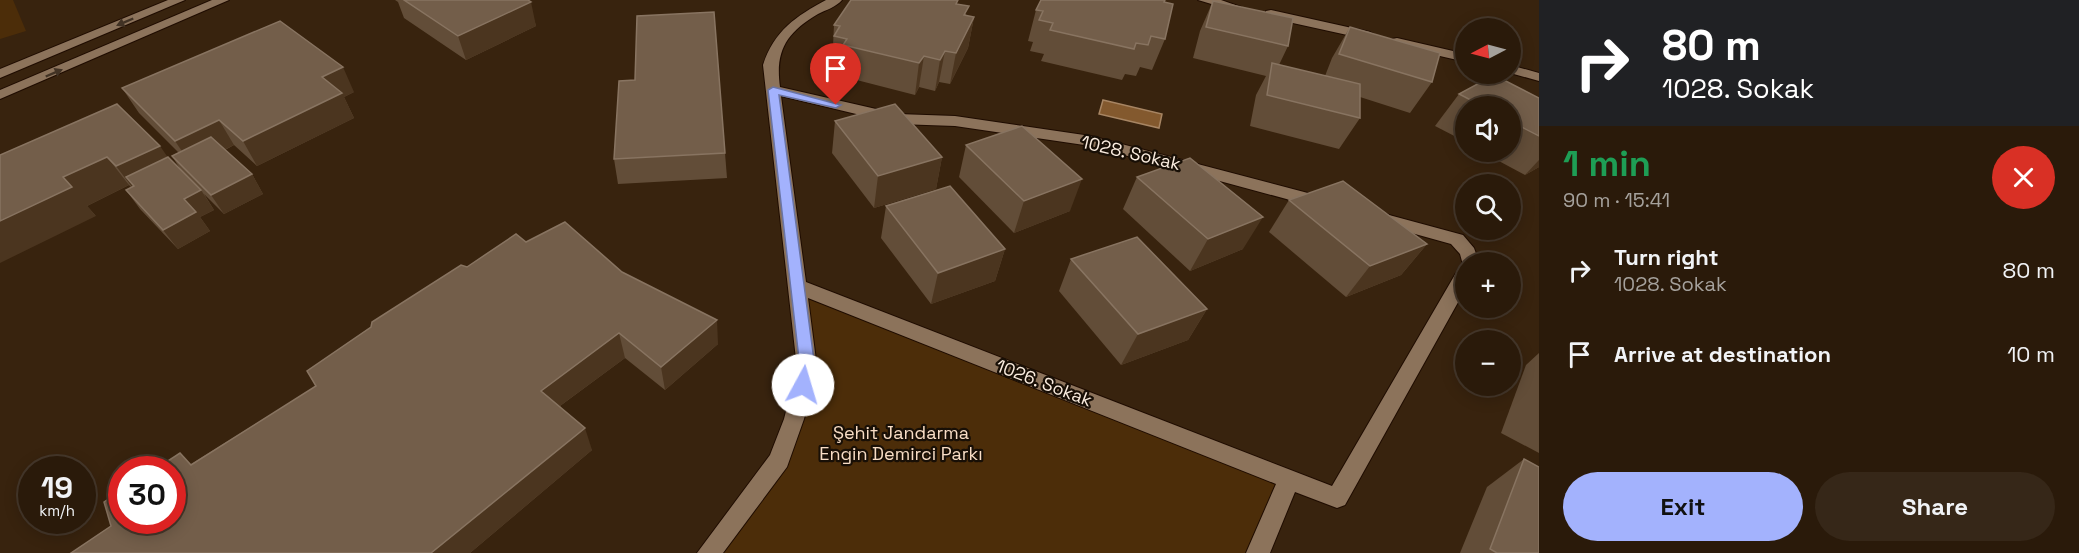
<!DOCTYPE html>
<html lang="en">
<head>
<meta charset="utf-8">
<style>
  body { margin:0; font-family:"Space Grotesk",sans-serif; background:#362718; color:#f1f3f6; height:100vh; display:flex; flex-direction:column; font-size:22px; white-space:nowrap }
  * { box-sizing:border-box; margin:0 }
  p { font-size:20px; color:#a5a19c }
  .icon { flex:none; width:33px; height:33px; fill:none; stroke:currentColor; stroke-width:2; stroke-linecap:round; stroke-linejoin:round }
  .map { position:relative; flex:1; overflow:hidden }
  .drawer { display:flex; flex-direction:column; background:#2a1a0a; width:540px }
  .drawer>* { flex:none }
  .guide { background:#202124; color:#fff; overflow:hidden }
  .needle { width:39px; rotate:264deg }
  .fabs { position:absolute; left:1455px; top:18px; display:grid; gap:12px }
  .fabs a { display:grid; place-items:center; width:66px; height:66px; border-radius:50%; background:#2a1a0a; box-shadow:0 3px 15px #0003,0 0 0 2px #46382b; font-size:30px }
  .speed { position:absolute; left:18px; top:456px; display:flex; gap:12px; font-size:30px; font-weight:700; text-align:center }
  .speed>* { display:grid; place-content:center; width:78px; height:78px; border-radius:50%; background:#2a1a0a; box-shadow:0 3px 15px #0003,0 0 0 2px #46382b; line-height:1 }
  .speed small { font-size:15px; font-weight:400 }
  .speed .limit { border:9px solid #d22; background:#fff; color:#111 }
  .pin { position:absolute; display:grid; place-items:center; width:51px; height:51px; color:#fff; margin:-62px -26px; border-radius:50% 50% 50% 0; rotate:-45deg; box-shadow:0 0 6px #0007 }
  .pin .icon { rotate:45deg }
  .me { position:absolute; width:66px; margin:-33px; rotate:6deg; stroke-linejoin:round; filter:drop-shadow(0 0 4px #0008) }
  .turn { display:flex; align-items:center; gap:21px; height:126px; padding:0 24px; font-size:27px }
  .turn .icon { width:78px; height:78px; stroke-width:2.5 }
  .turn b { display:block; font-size:42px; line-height:51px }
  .round { display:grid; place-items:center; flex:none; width:63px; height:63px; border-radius:32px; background:#362718 }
  .head { display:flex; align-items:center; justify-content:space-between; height:102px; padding:0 24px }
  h1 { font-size:36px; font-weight:600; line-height:45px; color:#1e9e55 }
  .action { display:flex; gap:12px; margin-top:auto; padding:12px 24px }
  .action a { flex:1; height:69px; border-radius:36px; background:#a3b2fd; color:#111; font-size:24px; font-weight:600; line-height:69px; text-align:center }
  .action a+a { background:#362718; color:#f1f3f6 }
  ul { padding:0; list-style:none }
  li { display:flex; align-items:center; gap:18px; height:84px; padding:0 24px }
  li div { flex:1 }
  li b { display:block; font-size:22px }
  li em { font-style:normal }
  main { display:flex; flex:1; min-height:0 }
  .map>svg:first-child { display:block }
</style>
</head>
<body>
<main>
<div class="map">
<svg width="1539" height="553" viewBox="0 0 1539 553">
  <rect width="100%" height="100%" fill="#38230e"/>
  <g fill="#4c2d09">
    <polygon points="0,0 13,0 26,31 0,39"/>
    <polygon points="799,287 1289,479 1258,553 709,553 779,460 807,368"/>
  </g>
  <polygon fill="#83592e" stroke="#a78563" stroke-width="1.5" points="1103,100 1162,114 1159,128 1099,114"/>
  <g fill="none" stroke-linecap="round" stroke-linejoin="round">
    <defs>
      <path id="minor" d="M826 0H842C836 7 826 10 818 14 786 33 775 51 780 87L898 114 955 116 1091 136 1323 197 1331 203 1323 209 1091 146 955 126 898 124 781 96 806 282 1332 486 1460 266 1463 265 1460 254 1451 244 1372 222 1370 218 1378 212 1463 235 1474 248 1479 262H1466V288L1345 505 1337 508 1295 492 1270 553H1246L1276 484 808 298 817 368 804 419 787 467 723 553H697L770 455 784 419 797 368 763 65C774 31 796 16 826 0Z"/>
      <g id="secondary">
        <polygon points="168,0 185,0 0,78 0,69"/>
        <polygon points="212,0 229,0 0,99 0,90"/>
        <polygon points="1198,0 1221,0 1241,7 1235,11"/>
        <polygon points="1271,10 1370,32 1377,36 1370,40 1266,17 1266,11"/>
        <polygon points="1397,38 1466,54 1466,62 1392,45 1392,39"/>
        <polygon points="1510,65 1539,73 1539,81 1510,73"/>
      </g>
    </defs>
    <use href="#minor" stroke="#1f0c00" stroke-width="2"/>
    <use href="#secondary" stroke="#1f0c00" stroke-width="2"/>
    <use href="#minor" fill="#8c735b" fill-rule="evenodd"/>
    <use href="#secondary" fill="#8c735b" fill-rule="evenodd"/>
  </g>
  <g fill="#624d38">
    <polygon points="395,0 528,0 536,26 466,60 404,18 398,2"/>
    <polygon points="1213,1 1288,46 1279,65 1325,76 1332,58 1350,27 1432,82 1410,113 1360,97 1360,118 1339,149 1250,126 1256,95 1266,76 1193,58 1200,31"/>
    <polygon points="959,4 967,16 974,17 968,48 950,84 939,82 935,91 919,87 915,95 841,76 841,69 832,67 834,25"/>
    <polygon points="1036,10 1165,39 1152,70 1140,67 1136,76 1125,74 1122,80 1041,61 1044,54 1030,51 1033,42 1028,41"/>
    <polygon points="122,88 354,92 344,97 354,118 257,166 234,145 225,150 252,174 263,194 224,214 204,194 214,210 200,217 210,231 178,249 140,209 126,190 131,187 129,185 87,206 96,216 0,155 168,158 182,172 172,156 179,153 139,113"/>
    <polygon points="1459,94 1539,98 1539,167 1525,175 1482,152 1510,152 1510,106 1466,106 1466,142 1435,126"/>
    <polygon points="835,121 942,157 936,189 874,208 832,153"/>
    <polygon points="966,145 1070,211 1014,233 959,177"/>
    <polygon points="725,153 727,178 618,184 614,159"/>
    <polygon points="1137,177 1243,249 1190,271 1123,209"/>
    <polygon points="1289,200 1427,244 1401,275 1346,297 1269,232"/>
    <polygon points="886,206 1005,249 995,281 931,304 881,238"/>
    <polygon points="526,242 622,272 718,344 665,390 625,358 560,406 592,450 470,553 71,553 111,526 191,464 316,386 467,267"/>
    <polygon points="1071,259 1207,309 1188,340 1121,365 1059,291"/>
    <polygon points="1539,353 1539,453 1501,433 1526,365"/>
    <polygon points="1524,459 1539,553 1460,553 1487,487"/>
  </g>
  <g fill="#4b351f">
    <polygon points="531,2 536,26 466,60 458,36"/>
    <polygon points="974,17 968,48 950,84 956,53"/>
    <polygon points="945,51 939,82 935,91 940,60"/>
    <polygon points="924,56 919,87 915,95 919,63"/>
    <polygon points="343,67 354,92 344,97 354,118 257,166 243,141 322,77"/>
    <polygon points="219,120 234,145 192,166 175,141"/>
    <polygon points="160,146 180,175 126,177 139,194 138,195 116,166"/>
    <polygon points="107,157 129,185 87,206 96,216 0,263 0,221 63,177"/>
    <polygon points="942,157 936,189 874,208 878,176"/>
    <polygon points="1539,160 1539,167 1525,175"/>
    <polygon points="252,174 263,194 224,214 211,195"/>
    <polygon points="1082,179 1070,211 1014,233 1024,201"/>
    <polygon points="201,190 214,210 200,217 210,231 178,249 163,230 184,199"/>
    <polygon points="1263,217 1243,249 1190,271 1208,239"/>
    <polygon points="1427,244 1401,275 1346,297 1370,266"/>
    <polygon points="1005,249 995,281 931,304 938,273"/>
    <polygon points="1207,309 1188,340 1121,365 1138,334"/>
    <polygon points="717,320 718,344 665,390 661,367"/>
    <polygon points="619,333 625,358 549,414 541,391"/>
    <polygon points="585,428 592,450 470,553 431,553"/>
  </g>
  <g fill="#735e4a" stroke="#887461" stroke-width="1.5">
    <polygon points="404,0 528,0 531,2 458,36"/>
    <polygon points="851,0 958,0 956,4 969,6 964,15 974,17 956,53 945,51 940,60 924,56 919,63 843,45 847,39 834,36 840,26 834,25"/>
    <polygon points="1041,0 1165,0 1164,2 1173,4 1165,39 1151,36 1148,45 1136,43 1134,49 1050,30 1053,23 1039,20 1043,11 1036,10"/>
    <polygon points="1213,1 1293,18 1288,46 1206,27"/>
    <polygon points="714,12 725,153 614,159 619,81 635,80 637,16"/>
    <polygon points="280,21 343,67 322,77 342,93 243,141 219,120 175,141 122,88"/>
    <polygon points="1350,27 1440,53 1432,82 1339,54"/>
    <polygon points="1272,63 1360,84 1360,118 1267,95"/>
    <polygon points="1494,75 1539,98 1539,136 1510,121 1510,106 1482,106 1459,94"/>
    <polygon points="117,104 160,146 116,166 107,157 63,177 72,187 0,221 0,155"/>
    <polygon points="895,104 942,157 878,176 835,121"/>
    <polygon points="1022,126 1082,179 1024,201 966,145"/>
    <polygon points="211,137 252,174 211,195 172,156"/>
    <polygon points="168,157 201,190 184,199 196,212 163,230 126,190 134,186 126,177"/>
    <polygon points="1190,158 1263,217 1208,239 1137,177"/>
    <polygon points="1343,181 1427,244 1370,266 1289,200"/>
    <polygon points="950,186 1005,249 938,273 886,206"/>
    <polygon points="565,222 622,272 717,320 661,367 619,333 541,391 585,428 431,553 71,553 111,526 104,502 122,490 122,520 172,520 172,470 154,470 180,453 191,465 316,386 307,371 371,327 372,322 461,265 467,267 516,234 526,242"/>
    <polygon points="1137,237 1207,309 1138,334 1071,259"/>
    <polygon points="1524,459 1539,467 1539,553 1497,553 1490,549"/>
  </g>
  <defs><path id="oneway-solid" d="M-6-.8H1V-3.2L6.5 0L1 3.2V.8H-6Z" transform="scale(1.5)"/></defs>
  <g fill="#413224">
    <use href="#oneway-solid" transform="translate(125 22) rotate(157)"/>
    <use href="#oneway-solid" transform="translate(54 73) rotate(-23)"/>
  </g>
  <polygon fill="#a3b2fd" stroke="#6a74a4" stroke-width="1.5" points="773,87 841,105 836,108 779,95 815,368 808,390 803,392 795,385 800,368 768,90"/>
  <g text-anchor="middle" stroke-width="4.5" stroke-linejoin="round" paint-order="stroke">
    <g font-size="18" fill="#faecdf" stroke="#180f06">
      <text transform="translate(1131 153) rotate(13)" y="6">1028. Sokak</text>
      <text transform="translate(1044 383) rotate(21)" y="6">1026. Sokak</text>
    </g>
    <g font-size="18" fill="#f8ddc5" stroke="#180f06">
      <text x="901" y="439">Şehit Jandarma<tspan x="901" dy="21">Engin Demirci Parkı</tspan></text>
    </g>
  </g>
</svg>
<div class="fabs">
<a><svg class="needle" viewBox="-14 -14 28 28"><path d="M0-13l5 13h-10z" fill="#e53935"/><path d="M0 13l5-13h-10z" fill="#a5a19c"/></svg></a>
<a><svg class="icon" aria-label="sound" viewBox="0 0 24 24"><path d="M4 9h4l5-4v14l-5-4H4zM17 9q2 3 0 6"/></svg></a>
<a><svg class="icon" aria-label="search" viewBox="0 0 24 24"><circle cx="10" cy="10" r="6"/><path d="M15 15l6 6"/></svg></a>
<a>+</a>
<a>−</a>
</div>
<div class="speed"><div>19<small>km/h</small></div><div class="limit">30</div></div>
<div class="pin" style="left:836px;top:105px;background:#d93025"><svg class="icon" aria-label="arrive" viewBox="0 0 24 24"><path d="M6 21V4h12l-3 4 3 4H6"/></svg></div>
<svg class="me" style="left:803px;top:385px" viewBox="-20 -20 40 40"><circle r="19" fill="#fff"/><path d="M0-13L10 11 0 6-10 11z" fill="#a3b2fd"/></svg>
</div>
<section class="drawer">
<div class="guide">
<div class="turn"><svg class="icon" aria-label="right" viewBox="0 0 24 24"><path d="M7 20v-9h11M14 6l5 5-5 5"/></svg><div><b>80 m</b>1028. Sokak</div></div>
</div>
<div class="head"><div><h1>1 min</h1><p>90 m · 15:41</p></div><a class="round" style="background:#d93025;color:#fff"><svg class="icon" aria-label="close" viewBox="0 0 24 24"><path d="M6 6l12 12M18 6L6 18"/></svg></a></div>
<ul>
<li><svg class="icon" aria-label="right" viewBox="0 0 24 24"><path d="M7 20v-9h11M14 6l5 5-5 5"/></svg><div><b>Turn right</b><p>1028. Sokak</p></div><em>80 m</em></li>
<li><svg class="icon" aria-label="arrive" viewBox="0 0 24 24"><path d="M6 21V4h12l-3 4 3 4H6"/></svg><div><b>Arrive at destination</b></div><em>10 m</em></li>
</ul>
<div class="action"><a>Exit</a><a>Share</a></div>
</section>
</main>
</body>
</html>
